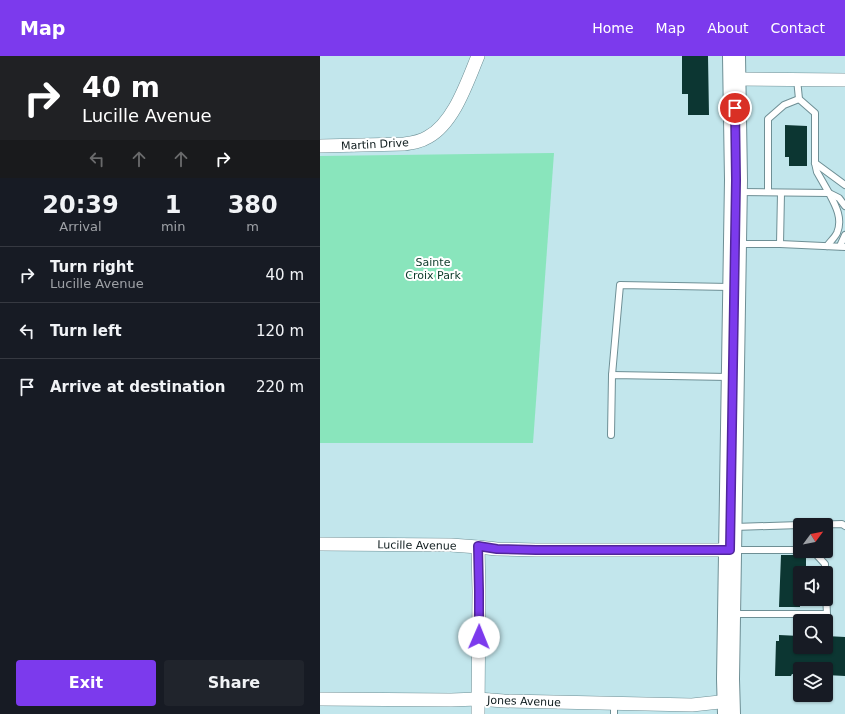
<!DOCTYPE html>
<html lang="en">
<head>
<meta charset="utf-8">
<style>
  body { margin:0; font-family:"DejaVu Sans",sans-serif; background:#20242c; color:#f1f3f6; height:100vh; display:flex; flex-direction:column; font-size:15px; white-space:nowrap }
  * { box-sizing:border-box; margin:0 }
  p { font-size:13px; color:#9ea1a6 }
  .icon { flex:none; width:22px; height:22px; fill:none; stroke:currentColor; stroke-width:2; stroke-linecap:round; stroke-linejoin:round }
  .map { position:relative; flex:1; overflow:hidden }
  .side { display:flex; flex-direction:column; background:#171b24; width:320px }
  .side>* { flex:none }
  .banner { background:#202124; color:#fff; overflow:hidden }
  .needle { width:26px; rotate:58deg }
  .tools { position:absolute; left:473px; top:462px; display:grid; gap:8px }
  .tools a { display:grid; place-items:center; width:40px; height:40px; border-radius:4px; background:#171b24; box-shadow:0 1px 3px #0004; font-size:20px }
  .pin { position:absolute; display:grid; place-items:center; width:34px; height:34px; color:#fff; margin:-17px; border:2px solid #fff; border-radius:50%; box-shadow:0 1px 4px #0007 }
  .me { position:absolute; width:44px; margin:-22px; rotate:1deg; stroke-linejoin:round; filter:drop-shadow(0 0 3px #0008) }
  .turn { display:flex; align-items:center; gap:14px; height:84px; padding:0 16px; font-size:18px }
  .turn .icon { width:52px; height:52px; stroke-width:2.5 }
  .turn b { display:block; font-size:28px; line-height:34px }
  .lanes { display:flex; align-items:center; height:38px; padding:0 16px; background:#0003; justify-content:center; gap:20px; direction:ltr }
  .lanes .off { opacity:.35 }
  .eta { display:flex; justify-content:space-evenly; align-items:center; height:68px; text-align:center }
  .eta b { font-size:24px; font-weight:800; line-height:28px }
  .primary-button { display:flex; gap:8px; margin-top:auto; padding:8px 16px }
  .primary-button a { flex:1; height:46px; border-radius:4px; background:#7c3aed; color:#fff; font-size:16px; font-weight:800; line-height:46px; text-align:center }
  .primary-button a+a { background:#20242c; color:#f1f3f6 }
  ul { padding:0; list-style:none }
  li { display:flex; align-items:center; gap:12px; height:56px; padding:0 16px; border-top:1px solid #363941 }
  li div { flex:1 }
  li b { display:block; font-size:15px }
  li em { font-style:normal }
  header { display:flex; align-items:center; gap:24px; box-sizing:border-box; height:56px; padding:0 20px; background:#7c3aed; color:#fff }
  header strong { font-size:19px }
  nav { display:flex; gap:22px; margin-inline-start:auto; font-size:14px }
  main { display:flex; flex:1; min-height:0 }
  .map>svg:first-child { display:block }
</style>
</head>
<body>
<header>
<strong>Map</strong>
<nav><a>Home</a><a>Map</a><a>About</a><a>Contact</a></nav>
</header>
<main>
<section class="side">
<div class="banner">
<div class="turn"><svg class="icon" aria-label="right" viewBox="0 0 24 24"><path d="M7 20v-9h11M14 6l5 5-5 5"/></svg><div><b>40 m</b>Lucille Avenue</div></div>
<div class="lanes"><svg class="icon off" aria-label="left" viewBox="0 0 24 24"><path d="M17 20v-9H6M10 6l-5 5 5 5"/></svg><svg class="icon off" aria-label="ahead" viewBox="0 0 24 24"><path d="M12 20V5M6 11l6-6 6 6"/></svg><svg class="icon off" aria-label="ahead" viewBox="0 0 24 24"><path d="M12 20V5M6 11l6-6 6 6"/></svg><svg class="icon" aria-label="right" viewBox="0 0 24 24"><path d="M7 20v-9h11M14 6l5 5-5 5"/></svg></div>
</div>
<div class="eta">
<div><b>20:39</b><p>Arrival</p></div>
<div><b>1</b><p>min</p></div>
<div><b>380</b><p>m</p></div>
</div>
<ul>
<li><svg class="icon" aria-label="right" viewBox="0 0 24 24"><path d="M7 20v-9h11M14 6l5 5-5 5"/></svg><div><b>Turn right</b><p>Lucille Avenue</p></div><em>40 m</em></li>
<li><svg class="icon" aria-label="left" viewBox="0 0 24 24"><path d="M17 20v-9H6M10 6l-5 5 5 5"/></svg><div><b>Turn left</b></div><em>120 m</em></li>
<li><svg class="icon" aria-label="arrive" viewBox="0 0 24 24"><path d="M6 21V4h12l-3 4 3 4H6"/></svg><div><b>Arrive at destination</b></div><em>220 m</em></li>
</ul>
<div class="primary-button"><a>Exit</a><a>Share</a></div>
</section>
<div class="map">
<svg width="525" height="658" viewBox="0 0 525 658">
  <rect width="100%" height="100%" fill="#c2e6ec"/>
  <polygon fill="#89e5bc" points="234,97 213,387 0,387 0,100"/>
  <g fill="#0c3632">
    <polygon points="362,0 388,0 389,59 368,59 368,38 362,38"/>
    <polygon points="465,69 487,70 487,110 469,110 469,101 465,101"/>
    <polygon points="461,499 486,499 486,517 480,517 480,551 459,551"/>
    <polygon points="459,579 480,580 480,591 506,591 506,580 525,581 525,620 506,619 506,613 480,613 480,619 472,618 471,620 455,620 456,585 459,585"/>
  </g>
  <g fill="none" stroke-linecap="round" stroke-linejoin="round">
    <defs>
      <g id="lane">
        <polyline points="477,23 479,43 495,57 495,107 497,116 509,137 519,142 525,150"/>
        <polyline points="495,107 525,129"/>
        <path d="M419 136 509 137C516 150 523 163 517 177 515 181 510 186 507 190"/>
        <polyline points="448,136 448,63 464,49 479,43"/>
        <polyline points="418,188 460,188 525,191"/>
        <polyline points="460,188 461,137"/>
        <polyline points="520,190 525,179"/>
        <polyline points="292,319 300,229 410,231"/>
        <polyline points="291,379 292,319 409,321"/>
        <polyline points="490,469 522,468 525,470"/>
        <polyline points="414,471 480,469"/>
        <polyline points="414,494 480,494"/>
        <polyline points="493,495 505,508 505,517"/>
        <polyline points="413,558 507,558 506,539"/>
        <polyline points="294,658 294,647"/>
      </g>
      <g id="street">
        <polyline points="414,23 525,24"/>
        <path d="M0 90 84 88C92 87 100 86 108 81 134 67 147 26 158 0"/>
        <polyline points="0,488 131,489 158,491 177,493 216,494 410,494"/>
        <polyline points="0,643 131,644 158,643 184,645 372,649 409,645"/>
        <polyline points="158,658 159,535 158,491"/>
      </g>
      <polyline id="highway" points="409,658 408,623 416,124 414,0"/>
    </defs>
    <use href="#lane" stroke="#6e8f95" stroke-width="8"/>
    <use href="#street" stroke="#6e8f95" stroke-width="14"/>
    <use href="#highway" stroke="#6e8f95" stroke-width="24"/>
    <use href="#lane" stroke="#fff" stroke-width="6"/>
    <use href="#street" stroke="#fff" stroke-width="13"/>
    <use href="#highway" stroke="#fff" stroke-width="22"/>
  </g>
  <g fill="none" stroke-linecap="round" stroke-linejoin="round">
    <defs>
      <polyline id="route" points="159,581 159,535 158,490 177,493 216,494 410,494 416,124 415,52"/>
    </defs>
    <use href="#route" stroke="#51269a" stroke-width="10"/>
    <use href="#route" stroke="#7c3aed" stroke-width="7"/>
  </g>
  <g text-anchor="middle" stroke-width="4" stroke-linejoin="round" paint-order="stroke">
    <g font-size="11" fill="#0c191b" stroke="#fff">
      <text transform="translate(55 88) rotate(-3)" y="4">Martin Drive</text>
      <text transform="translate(97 489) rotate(1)" y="4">Lucille Avenue</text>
      <text transform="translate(204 645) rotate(2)" y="4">Jones Avenue</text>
    </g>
    <g font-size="11" fill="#0c3929" stroke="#fff">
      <text x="113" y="210">Sainte<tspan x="113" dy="13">Croix Park</tspan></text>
    </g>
  </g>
</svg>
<div class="tools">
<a><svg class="needle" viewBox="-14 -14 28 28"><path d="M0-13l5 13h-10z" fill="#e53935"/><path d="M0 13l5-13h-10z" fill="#9ea1a6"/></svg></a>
<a><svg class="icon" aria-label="sound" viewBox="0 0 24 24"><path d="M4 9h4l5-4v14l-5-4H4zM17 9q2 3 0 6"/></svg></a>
<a><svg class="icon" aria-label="search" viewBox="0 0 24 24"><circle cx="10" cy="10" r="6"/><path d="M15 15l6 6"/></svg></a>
<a><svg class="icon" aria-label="layers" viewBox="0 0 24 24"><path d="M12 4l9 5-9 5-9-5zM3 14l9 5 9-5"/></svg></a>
</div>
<div class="pin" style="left:415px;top:52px;background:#d93025"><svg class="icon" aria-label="arrive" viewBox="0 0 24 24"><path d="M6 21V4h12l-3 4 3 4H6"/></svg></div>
<svg class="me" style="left:159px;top:581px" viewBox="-20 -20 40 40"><circle r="19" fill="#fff"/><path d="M0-13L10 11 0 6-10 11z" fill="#7c3aed"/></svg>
</div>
</main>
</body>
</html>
